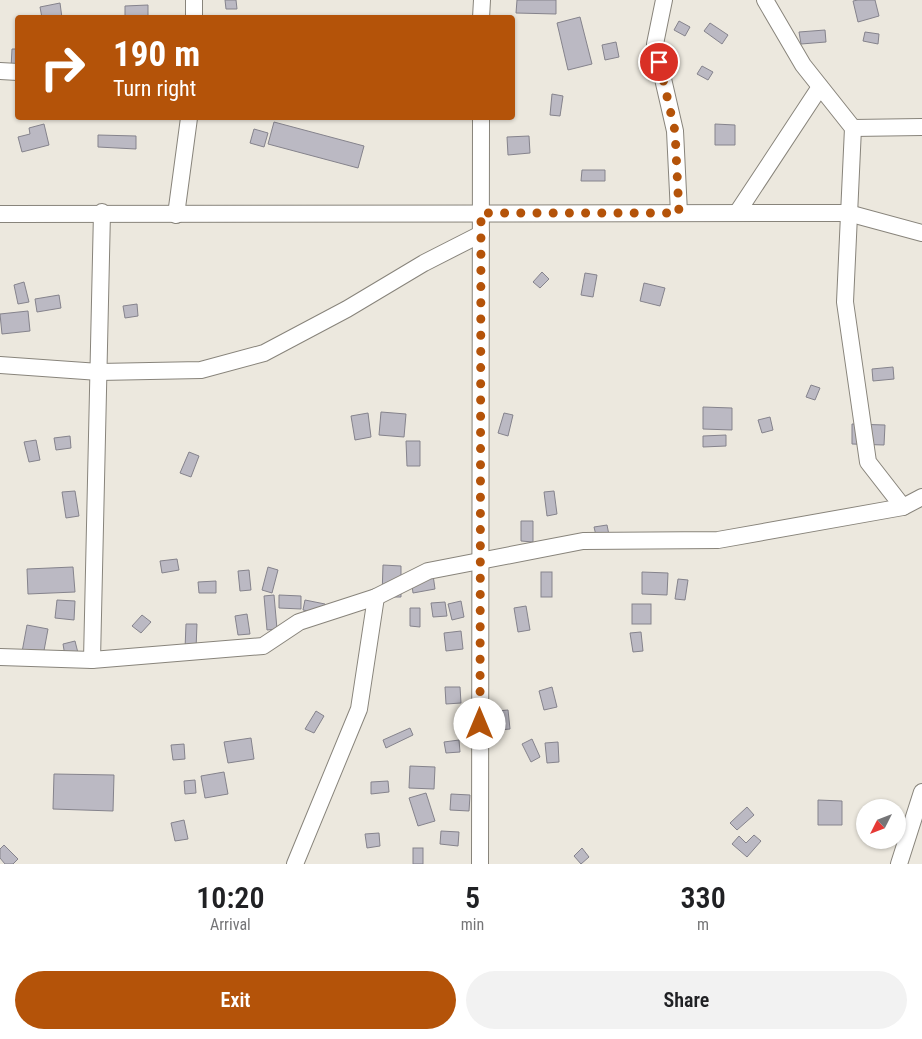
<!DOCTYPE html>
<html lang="en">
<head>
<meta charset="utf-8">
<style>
  body { margin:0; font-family:"Roboto Condensed",sans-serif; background:#f2f2f2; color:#202124; height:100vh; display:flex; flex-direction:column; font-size:19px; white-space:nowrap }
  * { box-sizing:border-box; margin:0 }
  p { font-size:16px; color:#757577 }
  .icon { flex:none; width:28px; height:28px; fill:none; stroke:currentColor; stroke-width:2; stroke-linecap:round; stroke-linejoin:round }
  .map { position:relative; height:864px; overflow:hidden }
  .drawer { display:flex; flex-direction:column; background:#fff; flex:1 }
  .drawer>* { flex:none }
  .guide { position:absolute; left:15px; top:15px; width:500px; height:105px; border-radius:5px; box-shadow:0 1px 4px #0004; background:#b45309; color:#fff; overflow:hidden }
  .needle { width:32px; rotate:228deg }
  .buttons { position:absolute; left:856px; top:799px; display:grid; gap:10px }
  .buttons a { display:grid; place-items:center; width:50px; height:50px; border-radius:50%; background:#fff; box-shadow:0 1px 4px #0004; font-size:25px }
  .pin { position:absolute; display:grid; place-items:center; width:42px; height:42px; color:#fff; margin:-21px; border:2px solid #fff; border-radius:50%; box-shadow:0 1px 5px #0007 }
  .me { position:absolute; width:55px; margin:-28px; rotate:0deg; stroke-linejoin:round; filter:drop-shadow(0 0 4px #0008) }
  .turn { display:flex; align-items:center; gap:18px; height:105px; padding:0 15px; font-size:22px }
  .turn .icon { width:65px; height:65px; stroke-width:2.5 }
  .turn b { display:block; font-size:35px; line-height:42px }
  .eta { display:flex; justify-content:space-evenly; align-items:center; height:85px; text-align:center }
  .eta b { font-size:30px; font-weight:600; line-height:35px }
  .cta { display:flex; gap:10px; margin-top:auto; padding:10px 15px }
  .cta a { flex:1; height:58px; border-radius:30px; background:#b45309; color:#fff; font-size:20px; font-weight:600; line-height:58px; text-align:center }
  .cta a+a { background:#f2f2f2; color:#202124 }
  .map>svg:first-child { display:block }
</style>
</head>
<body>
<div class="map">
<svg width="922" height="864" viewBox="0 0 922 864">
  <rect width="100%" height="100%" fill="#ece8de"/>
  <g fill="#bbb9c3" stroke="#85838c">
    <polygon points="225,0 236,0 237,9 226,9"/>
    <polygon points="517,0 556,0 556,14 516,13"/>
    <polygon points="858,0 875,0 879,16 858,22 853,1"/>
    <polygon points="60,3 62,18 42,18 40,7"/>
    <polygon points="148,5 148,18 125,18 125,6"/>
    <polygon points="580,17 592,64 568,70 557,23"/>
    <polygon points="679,21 690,27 685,36 674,30"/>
    <polygon points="710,23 728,35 722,44 704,31"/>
    <polygon points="825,30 826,42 801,44 799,32"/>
    <polygon points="865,32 879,34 878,44 863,41"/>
    <polygon points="616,42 619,57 605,60 602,45"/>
    <polygon points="12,49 18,49 18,68 11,68"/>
    <polygon points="702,66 713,72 708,80 697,74"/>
    <polygon points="552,94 563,96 560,116 550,115"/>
    <polygon points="274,122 364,146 358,168 268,144"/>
    <polygon points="44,124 49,145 22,152 18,137 30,134 29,128"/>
    <polygon points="715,124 735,125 735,145 715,145"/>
    <polygon points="254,129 268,133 264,147 250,143"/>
    <polygon points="98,135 136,136 136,149 98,147"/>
    <polygon points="529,136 530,153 508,155 507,137"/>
    <polygon points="582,170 605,170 605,181 581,181"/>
    <polygon points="542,272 549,279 540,288 533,282"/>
    <polygon points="585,273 597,275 593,297 581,295"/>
    <polygon points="24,282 29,302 18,304 14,285"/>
    <polygon points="644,283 665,288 660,306 640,301"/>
    <polygon points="59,295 61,308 37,312 35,299"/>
    <polygon points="137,304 138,316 125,318 123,306"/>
    <polygon points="28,311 30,331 2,334 0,314"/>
    <polygon points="893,367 894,379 873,381 872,369"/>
    <polygon points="811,385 820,388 815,400 806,397"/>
    <polygon points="703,407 732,408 732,430 703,429"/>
    <polygon points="381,412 406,414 404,437 379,435"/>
    <polygon points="368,413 371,437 355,440 351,416"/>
    <polygon points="504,413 513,415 508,436 498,433"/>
    <polygon points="770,417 773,430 762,433 758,420"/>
    <polygon points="852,424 885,425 884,445 852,444"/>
    <polygon points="726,435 726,446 703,447 703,436"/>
    <polygon points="70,436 71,448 56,450 54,438"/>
    <polygon points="36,440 40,460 29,462 24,442"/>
    <polygon points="406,441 420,441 420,466 407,466"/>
    <polygon points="189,452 199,456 191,477 180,473"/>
    <polygon points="75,491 79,516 66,518 62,492"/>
    <polygon points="554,491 557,514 547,516 544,492"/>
    <polygon points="521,521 533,521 533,542 521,541"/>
    <polygon points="607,525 611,545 599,548 594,527"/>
    <polygon points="177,559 179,570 162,573 160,561"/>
    <polygon points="383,565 401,566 401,597 382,597"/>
    <polygon points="73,567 75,592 28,594 27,569"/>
    <polygon points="268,567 278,570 272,593 262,590"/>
    <polygon points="249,570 251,590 240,591 238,571"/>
    <rect x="541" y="572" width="11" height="25"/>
    <polygon points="642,572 668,573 667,595 642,594"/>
    <polygon points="433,575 435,589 413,593 411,578"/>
    <polygon points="678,579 688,580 685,600 675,599"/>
    <polygon points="216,581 216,593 199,593 198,582"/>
    <polygon points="274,595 277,629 267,630 264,596"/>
    <polygon points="279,595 301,596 301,609 279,608"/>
    <polygon points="57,600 75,601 74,620 55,618"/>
    <polygon points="305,600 325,604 323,614 303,610"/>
    <polygon points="461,601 464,617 452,620 448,604"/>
    <polygon points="445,602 447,616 433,617 431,603"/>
    <rect x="632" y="604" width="19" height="20"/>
    <polygon points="526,606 530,630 518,632 514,608"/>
    <polygon points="410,608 420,608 420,627 410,626"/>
    <polygon points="247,614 250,634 238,635 235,616"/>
    <polygon points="142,615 151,622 141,633 132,626"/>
    <polygon points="186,624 197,624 196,649 185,649"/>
    <polygon points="27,625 48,629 43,656 22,652"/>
    <polygon points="461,631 463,649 446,651 444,633"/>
    <polygon points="641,632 643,651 633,652 630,633"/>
    <polygon points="75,641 78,653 65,656 63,644"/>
    <polygon points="445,687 460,687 461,703 446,704"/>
    <polygon points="552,687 557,707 544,710 539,691"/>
    <polygon points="508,710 510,729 499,730 497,711"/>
    <polygon points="316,711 324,716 314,733 305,729"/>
    <polygon points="410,728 413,735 386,748 383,740"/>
    <polygon points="251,738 254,759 228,763 224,742"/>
    <polygon points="532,739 540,757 531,762 522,744"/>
    <polygon points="459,740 460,752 446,753 444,742"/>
    <polygon points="558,742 559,762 547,763 545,743"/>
    <polygon points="184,744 185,759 173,760 171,745"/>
    <polygon points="410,766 435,767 434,789 409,788"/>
    <polygon points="224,772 228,794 205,798 201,776"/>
    <polygon points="54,774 114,775 113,811 53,809"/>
    <polygon points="195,780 196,793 185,794 184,781"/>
    <polygon points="388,781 389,792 371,794 371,782"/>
    <polygon points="426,793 435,821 418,826 409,798"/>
    <polygon points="451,794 470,795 469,811 450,810"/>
    <polygon points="818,800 842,801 842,825 818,825"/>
    <polygon points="747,807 754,815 737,830 730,823"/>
    <polygon points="184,820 188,839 175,841 171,823"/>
    <polygon points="441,831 459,832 458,846 440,844"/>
    <polygon points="379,833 380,846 367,848 365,834"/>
    <polygon points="754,835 761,841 747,857 732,844 739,836 746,843"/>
    <polygon points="4,845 18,859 13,864 5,864 0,858 0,849"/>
    <rect x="413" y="848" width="10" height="16"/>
    <polygon points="582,848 589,857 581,864 574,856"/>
  </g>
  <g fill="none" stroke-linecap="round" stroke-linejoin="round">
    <defs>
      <g id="street">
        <polyline points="664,0 655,44 675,131 679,213"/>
        <polyline points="765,0 803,65 853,128 845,302 868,462 903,507"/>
        <polyline points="194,18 194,0"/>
        <polyline points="481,18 482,0"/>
        <polyline points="0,71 18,72"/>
        <polyline points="853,128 922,127"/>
        <polyline points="737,213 820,87"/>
        <polyline points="0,214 848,213 922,233"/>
        <polyline points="176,215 189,118"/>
        <polyline points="0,365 99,372 201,370 264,353 347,309 424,263 481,234"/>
        <polyline points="0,657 92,660 263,646 299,622 376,597 428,571 583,541 718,540 903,507 922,497"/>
        <polyline points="92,660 102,212"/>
        <polyline points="295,864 359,709 376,597"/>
        <polyline points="480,864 481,118"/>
        <polyline points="899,864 922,792"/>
      </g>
    </defs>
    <use href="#street" stroke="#88847b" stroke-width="18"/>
    <use href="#street" stroke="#fff" stroke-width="16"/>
  </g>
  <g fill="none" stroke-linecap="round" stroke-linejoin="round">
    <polyline stroke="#b45309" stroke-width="9" stroke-dasharray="0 16.2" points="480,724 481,213 679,213 675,131 659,62"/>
  </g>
</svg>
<div class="buttons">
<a><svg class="needle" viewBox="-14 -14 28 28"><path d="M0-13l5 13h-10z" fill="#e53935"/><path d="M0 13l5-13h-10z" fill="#757577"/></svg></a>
</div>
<div class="pin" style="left:659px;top:62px;background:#d93025"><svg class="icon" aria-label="arrive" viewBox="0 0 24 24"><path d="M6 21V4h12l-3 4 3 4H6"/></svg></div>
<svg class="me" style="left:480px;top:724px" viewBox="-20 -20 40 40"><circle r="19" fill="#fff"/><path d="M0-13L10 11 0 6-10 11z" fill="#b45309"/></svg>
<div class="guide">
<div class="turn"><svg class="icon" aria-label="right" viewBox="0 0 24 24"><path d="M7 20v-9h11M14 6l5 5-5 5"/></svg><div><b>190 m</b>Turn right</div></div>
</div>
</div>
<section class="drawer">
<div class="eta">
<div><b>10:20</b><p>Arrival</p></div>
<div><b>5</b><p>min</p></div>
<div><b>330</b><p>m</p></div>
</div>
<div class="cta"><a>Exit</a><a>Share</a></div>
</section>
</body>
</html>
